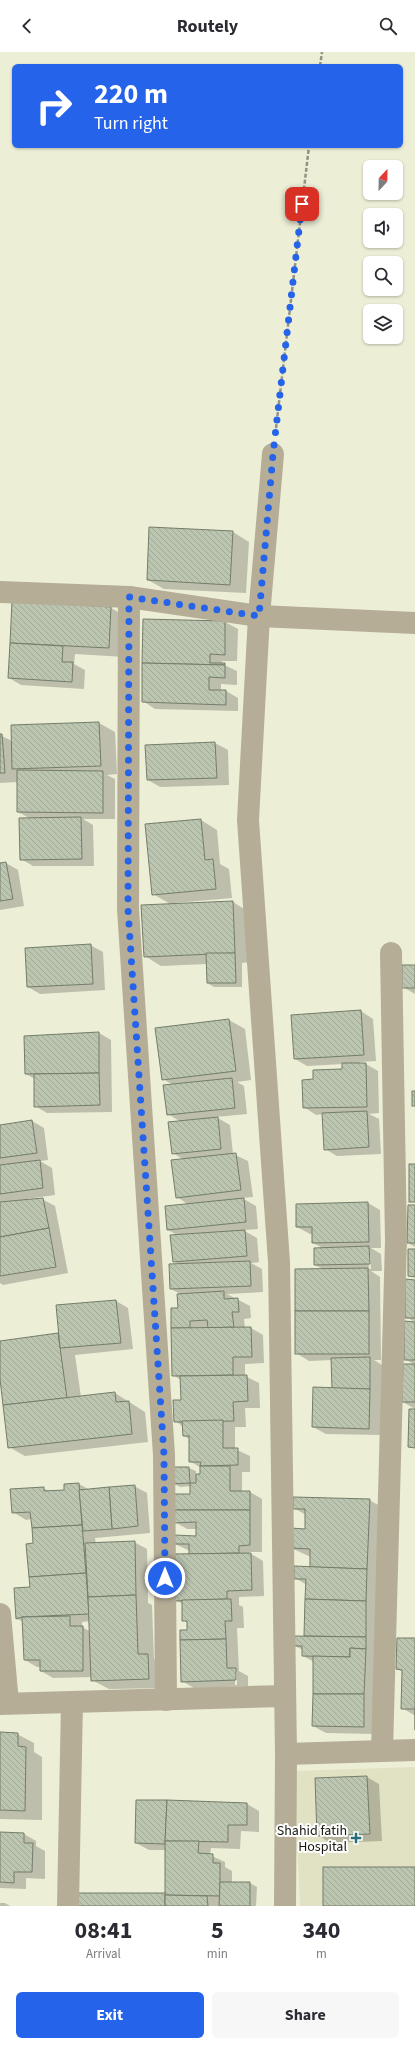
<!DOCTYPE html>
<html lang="en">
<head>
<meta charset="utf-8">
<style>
  body { margin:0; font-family:"Source Sans 3",sans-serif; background:#f7f7f7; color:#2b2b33; height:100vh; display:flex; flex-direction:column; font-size:15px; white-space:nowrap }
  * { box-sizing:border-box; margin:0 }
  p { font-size:13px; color:#7c7c81 }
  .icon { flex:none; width:22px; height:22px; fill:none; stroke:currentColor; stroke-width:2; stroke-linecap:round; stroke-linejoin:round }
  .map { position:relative; height:1854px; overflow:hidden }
  .side { display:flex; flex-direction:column; background:#fff; flex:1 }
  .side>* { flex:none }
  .hud { position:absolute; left:12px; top:12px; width:391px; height:84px; border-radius:6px; box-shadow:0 1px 3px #0004; background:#2563eb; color:#fff; overflow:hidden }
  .needle { width:26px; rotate:22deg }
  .fabs { position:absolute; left:363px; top:108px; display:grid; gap:8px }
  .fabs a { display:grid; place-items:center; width:40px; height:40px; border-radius:6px; background:#fff; box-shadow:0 1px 3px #0004; font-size:20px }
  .pin { position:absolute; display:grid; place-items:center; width:34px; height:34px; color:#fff; margin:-17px; border-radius:8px; box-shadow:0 2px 6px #0006 }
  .me { position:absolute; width:44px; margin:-22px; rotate:0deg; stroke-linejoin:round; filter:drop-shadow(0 0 3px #0008) }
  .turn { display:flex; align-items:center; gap:14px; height:84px; padding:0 16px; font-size:18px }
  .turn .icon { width:52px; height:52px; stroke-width:2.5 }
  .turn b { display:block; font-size:28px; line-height:34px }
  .eta { display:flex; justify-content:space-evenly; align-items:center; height:68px; text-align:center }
  .eta b { font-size:24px; font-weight:700; line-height:28px }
  .cta { display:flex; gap:8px; margin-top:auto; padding:8px 16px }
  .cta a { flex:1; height:46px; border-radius:6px; background:#2563eb; color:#fff; font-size:16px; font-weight:700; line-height:46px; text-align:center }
  .cta a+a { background:#f7f7f7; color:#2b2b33 }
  header { display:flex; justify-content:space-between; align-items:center; height:52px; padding:0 16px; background:#fff; font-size:18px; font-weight:700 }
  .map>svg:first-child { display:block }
</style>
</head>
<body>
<header><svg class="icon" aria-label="back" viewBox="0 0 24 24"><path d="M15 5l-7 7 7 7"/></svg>Routely<svg class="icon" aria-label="search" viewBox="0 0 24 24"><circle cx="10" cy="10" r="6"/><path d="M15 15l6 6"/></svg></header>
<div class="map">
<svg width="415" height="1854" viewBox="0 0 415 1854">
  <defs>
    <pattern id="building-back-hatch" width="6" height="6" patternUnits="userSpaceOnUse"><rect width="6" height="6" fill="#bbc5b0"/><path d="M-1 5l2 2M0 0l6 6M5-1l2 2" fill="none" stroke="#a0a896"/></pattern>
  </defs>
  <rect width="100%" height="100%" fill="#edeed6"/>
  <polygon fill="#e1e2c3" points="415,1715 415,1854 300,1854 294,1719"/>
  <g fill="#0003" fill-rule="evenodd">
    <polygon points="233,480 249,490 246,541 164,537 148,528"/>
    <polygon points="111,556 127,565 125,605 75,602 74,612 85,618 84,637 21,633 9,626 11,591"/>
    <polygon points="225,570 238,577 237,609 222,609 222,612 237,619 237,633 221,632 221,639 226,639 238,646 238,659 155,657 143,649"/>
    <polygon points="99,671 115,680 117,722 107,723 115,727 115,767 83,767 93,773 94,814 33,814 21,807 31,767 18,760 18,730 0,731 0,683 12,689"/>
    <polygon points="215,691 228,698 229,733 160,735 148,728 146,694"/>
    <polygon points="201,768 217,778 220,812 229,817 232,846 174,851 174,853 233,850 249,860 251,910 242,911 242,935 214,935 207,931 207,912 161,914 145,904 172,853 153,842"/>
    <polygon points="6,811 18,818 24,854 0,858 0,812"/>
    <polygon points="90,893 103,900 105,938 40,942 28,935"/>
    <polygon points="415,914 415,942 403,935"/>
    <polygon points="361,959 373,967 376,1009 360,1010 360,1012 366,1012 378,1019 379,1061 369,1062 379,1067 381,1102 337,1104 325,1097 323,1062 316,1063 304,1055 314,1028 343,1018 343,1012 307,1014 295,1007"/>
    <path d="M229 968 245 977 251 1028 237 1030 244 1034 247 1062 216 1065 230 1073 233 1102 248 1109 253 1145 242 1146 256 1154 258 1177 243 1178 257 1186 259 1210 251 1211 262 1217 263 1240 227 1242 250 1254 251 1266 244 1267 245 1276H251L263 1283 264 1311 245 1312V1324L259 1331 260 1356H245L246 1375H235V1397L250 1404V1420H242V1440H250L262 1447V1500H248L263 1509 264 1544 239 1545V1553L243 1555 244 1576H237L239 1619 248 1624V1634L194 1636 182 1629 188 1571 183 1568V1552L175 1548 190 1499 175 1492 197 1485V1477H187L175 1470 191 1443V1434L180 1435 173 1431V1416H189L196 1419V1423H201V1416L190 1409V1387L184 1384V1375L175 1369 182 1349 181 1328 173 1323 182 1243 171 1237 180 1213 174 1209 179 1184 168 1178 189 1153 177 1145 184 1108 173 1101 181 1070 168 1062 173 1033 163 1027ZM235 1620H237V1633H235Z"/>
    <polygon points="99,981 111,988 112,1060 47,1061 35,1054 35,1027 26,1022"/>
    <polygon points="32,1069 44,1076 48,1108 40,1109 52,1116 55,1143 26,1147 27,1149 42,1147 55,1154 68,1221 3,1233 0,1231 0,1074"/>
    <path d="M368 1151 380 1158 381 1196H371L381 1202 382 1219H371L380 1225 381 1308H374L382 1313 381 1383 326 1382 313 1375 333 1337 332 1308 309 1309 296 1301 323 1217 315 1213 323 1196 313 1191V1182H310L297 1175ZM368 1201H370L371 1217H369Z"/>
    <polygon points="415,1154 415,1195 408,1191"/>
    <polygon points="415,1229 415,1270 406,1265"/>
    <polygon points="116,1249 128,1256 133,1297 75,1303 81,1345 115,1341 145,1360 148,1390 25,1404 9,1395 0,1320 0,1290 57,1282 60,1283 57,1254"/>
    <polygon points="415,1271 415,1313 405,1307"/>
    <polygon points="415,1313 415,1357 403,1350"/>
    <path d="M79 1432 90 1438 134 1434 147 1441 150 1481 95 1486 96 1492 134 1490 147 1497 148 1551 152 1553 154 1607 164 1613 165 1636 109 1637 92 1628V1625L53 1626 41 1619V1615H37L25 1608 24 1570 17 1567 15 1537 31 1536 34 1492 31 1467 26 1468 13 1460 43 1436 51 1440 66 1439ZM90 1569 91 1580 82 1575V1570Z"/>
    <polygon points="369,1448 386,1457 376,1682 326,1681 313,1674 314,1610 303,1604 303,1598 295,1594 305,1585 307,1533 295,1526 311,1515 311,1505 291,1496 306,1478 306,1463 294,1456"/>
    <polygon points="415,1587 415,1663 414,1663 402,1656 403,1620 397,1617"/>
    <polygon points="0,1681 17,1682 34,1691 34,1700 42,1705 42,1768 0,1767"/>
    <polygon points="367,1725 379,1732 382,1789 330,1791 318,1783"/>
    <polygon points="137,1749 247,1752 259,1759 259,1780 241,1779 240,1797 211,1796 210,1803 225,1810 225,1815 232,1819 232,1831 250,1831 257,1835 256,1854 76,1854 76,1842 166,1843 166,1798 149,1798 136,1791"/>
    <polygon points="0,1781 24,1782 36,1789 36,1794 45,1799 45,1827 26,1826 26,1837 0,1836"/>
    <polygon points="0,1851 5,1851 10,1854 0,1854"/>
  </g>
  <g fill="url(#building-back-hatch)" stroke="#737d69">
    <polygon points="149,475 233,479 230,533 147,528"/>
    <polygon points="12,549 111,555 109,596 10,591"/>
    <polygon points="143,567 225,569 225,603 210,602 210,611 225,611 225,613 142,611"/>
    <polygon points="10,591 63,594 62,610 73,610 72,630 8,626"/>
    <polygon points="142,611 225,613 225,626 209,625 209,638 226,638 226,653 142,650"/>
    <polygon points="99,670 101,714 12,717 11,673"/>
    <polygon points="0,682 2,682 5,721 0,721"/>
    <polygon points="215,690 217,726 147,728 145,693"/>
    <polygon points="17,718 103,719 103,761 17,760"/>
    <polygon points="81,765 82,807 20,808 19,766"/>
    <polygon points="201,767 205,808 213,807 216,837 152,843 145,772"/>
    <polygon points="6,810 13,847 0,849 0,811"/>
    <polygon points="233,849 235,901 144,905 141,853"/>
    <polygon points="91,892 93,932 27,935 25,896"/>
    <polygon points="206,901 235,901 236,931 207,931"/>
    <rect x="402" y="913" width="13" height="23"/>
    <polygon points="361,958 364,1003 294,1007 291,963"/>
    <polygon points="229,967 236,1019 162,1028 155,976"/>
    <polygon points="99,980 99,1021 25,1022 24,984"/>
    <polygon points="342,1011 366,1011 367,1055 303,1056 302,1028 313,1027 313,1018 342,1017"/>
    <polygon points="99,1021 100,1053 34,1055 34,1022"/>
    <polygon points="232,1026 235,1056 167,1063 163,1033"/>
    <rect x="412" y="1039" width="3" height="15"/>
    <polygon points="367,1059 369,1095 324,1098 322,1061"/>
    <polygon points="218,1065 221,1097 172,1102 168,1070"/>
    <polygon points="32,1068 37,1101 0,1106 0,1073"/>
    <polygon points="236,1101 241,1138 176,1146 171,1108"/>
    <polygon points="40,1108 43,1136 0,1142 0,1113"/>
    <rect x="409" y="1112" width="6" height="38"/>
    <polygon points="43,1146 49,1176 0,1185 0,1150"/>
    <polygon points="244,1146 246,1170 167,1178 165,1154"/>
    <polygon points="368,1150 369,1190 312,1191 312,1175 296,1175 296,1152"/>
    <polygon points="408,1153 415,1153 415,1191 407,1191"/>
    <polygon points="49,1176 56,1215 0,1224 0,1185"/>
    <polygon points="245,1178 247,1204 173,1210 170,1183"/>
    <polygon points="369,1194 370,1212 314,1213 314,1196"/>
    <polygon points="408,1197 415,1197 415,1225 408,1224"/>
    <polygon points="250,1209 251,1234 170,1237 169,1212"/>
    <polygon points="368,1216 369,1259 295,1259 295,1217"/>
    <polygon points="405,1227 415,1228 415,1266 405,1266"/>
    <polygon points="224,1239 224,1247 238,1246 239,1260 232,1260 234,1275 208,1276 207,1268 190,1269 190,1276 171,1276 171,1256 178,1256 177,1242"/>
    <polygon points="116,1248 121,1291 60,1296 56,1253"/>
    <rect x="295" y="1259" width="74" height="43"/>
    <polygon points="404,1269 415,1270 415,1308 404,1308"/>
    <polygon points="251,1275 252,1305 233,1305 233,1323 172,1324 171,1276"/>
    <polygon points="58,1281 67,1346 3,1353 0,1327 0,1289"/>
    <polygon points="370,1305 370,1337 332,1337 331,1306"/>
    <polygon points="403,1312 415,1312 415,1350 402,1350"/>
    <polygon points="247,1323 248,1349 233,1350 234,1369 174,1370 173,1348 181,1348 180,1324"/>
    <polygon points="313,1335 370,1337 369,1377 312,1375"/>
    <polygon points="115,1340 116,1350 129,1349 132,1382 8,1396 3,1353"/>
    <polygon points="409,1357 415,1357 415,1396 408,1395"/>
    <polygon points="223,1368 223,1396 238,1396 238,1413 200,1414 201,1410 189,1410 189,1384 183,1384 182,1369"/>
    <polygon points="200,1414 230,1414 230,1439 250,1439 250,1458 174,1458 174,1442 190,1442 190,1431 196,1431 196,1422 200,1422"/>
    <polygon points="172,1415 189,1415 190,1431 172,1432"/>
    <polygon points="79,1431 82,1473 32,1476 30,1460 12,1461 10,1437 44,1435 44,1439 64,1438 64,1432"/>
    <polygon points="135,1433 138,1474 112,1477 109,1435"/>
    <polygon points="109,1435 112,1477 83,1479 79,1438"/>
    <polygon points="293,1445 370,1447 367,1517 310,1515 310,1497 290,1496 291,1476 305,1477 305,1457 293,1457"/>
    <polygon points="174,1458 250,1458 250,1493 239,1494 239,1501 189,1502 189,1492 174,1492 174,1483 196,1484 196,1470 174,1471"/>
    <polygon points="82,1473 86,1521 29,1525 26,1492 33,1491 32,1476"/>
    <polygon points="135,1489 136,1543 88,1545 85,1491"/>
    <polygon points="251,1501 252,1538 227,1539 227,1547 174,1549 173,1502"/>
    <polygon points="294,1514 367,1517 366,1549 305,1547 306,1527 294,1527"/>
    <polygon points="86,1521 89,1562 22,1565 16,1567 14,1536 30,1535 29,1525"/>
    <polygon points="136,1543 138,1602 148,1602 149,1627 91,1629 88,1545"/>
    <polygon points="227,1547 231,1547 232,1569 225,1569 226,1587 180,1588 180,1578 187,1578 187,1569 182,1569 182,1548"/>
    <polygon points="305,1547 366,1549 366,1585 304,1584"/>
    <polygon points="70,1564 70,1574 83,1574 83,1619 40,1619 40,1608 24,1608 22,1565"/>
    <polygon points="294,1584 366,1585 366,1597 350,1596 350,1605 302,1604 302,1594 294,1594"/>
    <polygon points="397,1586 415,1586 415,1678 415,1657 401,1657 402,1618 396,1617"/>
    <polygon points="226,1587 227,1616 236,1616 236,1628 181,1630 180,1588"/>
    <polygon points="350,1596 366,1597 364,1642 313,1642 313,1604 350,1605"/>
    <polygon points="313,1642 364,1642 364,1675 312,1674"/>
    <polygon points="0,1680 18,1681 18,1694 26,1695 25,1759 0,1758"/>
    <polygon points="367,1724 370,1782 317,1784 315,1726"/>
    <polygon points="136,1748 167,1748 165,1792 135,1791"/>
    <polygon points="167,1748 247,1751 247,1773 228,1773 228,1790 165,1789"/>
    <polygon points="0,1780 24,1781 24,1791 33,1791 32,1820 14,1820 14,1831 0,1830"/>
    <polygon points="165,1789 199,1789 198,1801 213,1802 213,1811 220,1811 220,1844 165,1843"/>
    <rect x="323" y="1815" width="92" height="39"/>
    <polygon points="220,1830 250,1830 250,1854 219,1854"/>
    <rect x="75" y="1841" width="90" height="13"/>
    <polygon points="165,1843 207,1844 208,1854 165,1854"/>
  </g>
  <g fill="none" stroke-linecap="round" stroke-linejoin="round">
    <g stroke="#919281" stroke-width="2.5" stroke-dasharray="4 2" stroke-linecap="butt">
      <polyline points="320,14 322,0"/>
      <polyline points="276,376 309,94"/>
    </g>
    <g stroke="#b6ad97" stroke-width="22">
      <polyline points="273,402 259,564 248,768 279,1210 286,1702 285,1854"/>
      <polyline points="0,540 129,545 259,564 415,571"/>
      <polyline points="129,545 128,857 164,1403 166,1648"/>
      <polyline points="0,1562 8,1651"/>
      <polyline points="0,1652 284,1644"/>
      <polyline points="382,1699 396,1188 391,901"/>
      <polyline points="286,1702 415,1698"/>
      <polyline points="68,1854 72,1650"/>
    </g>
  </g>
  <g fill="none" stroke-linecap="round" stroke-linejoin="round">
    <polyline stroke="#2563eb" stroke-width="7" stroke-dasharray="0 12.6" points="165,1526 164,1403 128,857 129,545 259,564 273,402 302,152"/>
  </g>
  <path fill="#266f78" stroke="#fff" stroke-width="1.5" d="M354 1780h4v4h4v4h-4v4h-4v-4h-4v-4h4z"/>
  <g text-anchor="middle" stroke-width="4" stroke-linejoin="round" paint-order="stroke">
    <g font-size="14" fill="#181810" stroke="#fff" text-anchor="end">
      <text x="347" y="1783">Shahid fatih<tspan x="347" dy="16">Hospital</tspan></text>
    </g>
  </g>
</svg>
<div class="fabs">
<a><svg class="needle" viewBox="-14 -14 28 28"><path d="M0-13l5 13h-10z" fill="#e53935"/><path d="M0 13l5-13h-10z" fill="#7c7c81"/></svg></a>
<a><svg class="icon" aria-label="sound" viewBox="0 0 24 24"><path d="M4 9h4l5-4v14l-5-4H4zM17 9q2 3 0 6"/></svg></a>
<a><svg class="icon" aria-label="search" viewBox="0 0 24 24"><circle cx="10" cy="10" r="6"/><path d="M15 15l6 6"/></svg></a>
<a><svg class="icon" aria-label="layers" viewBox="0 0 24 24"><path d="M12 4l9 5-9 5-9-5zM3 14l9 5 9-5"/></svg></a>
</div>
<div class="pin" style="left:302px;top:152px;background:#d93025"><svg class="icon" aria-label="arrive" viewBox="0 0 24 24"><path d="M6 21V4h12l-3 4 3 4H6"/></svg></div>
<svg class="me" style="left:165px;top:1526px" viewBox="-20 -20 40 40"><circle r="17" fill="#2563eb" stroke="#fff" stroke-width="3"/><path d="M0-11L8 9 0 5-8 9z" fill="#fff"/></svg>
<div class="hud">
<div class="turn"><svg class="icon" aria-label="right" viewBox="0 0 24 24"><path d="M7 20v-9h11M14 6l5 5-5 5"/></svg><div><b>220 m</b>Turn right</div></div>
</div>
</div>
<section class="side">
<div class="eta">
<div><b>08:41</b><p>Arrival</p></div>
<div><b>5</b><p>min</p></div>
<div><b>340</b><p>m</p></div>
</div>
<div class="cta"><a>Exit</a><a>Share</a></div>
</section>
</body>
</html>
